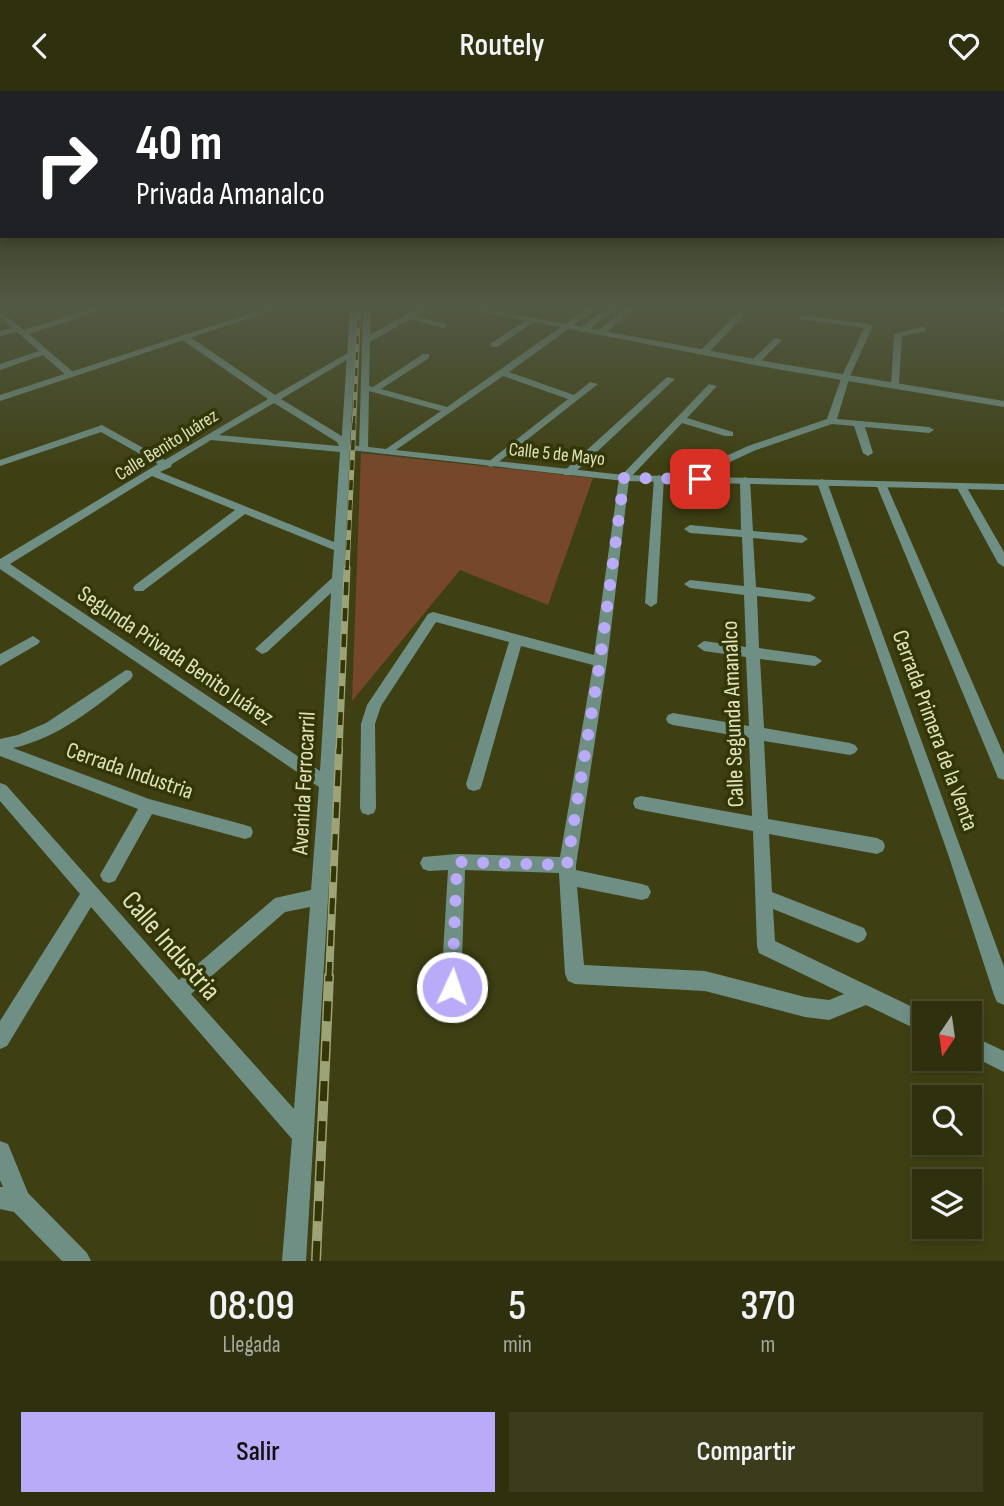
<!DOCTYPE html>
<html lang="es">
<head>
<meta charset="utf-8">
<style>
  body { margin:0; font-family:"Sofia Sans Condensed",sans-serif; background:#3a3c1c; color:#f1f3f6; height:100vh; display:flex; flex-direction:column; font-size:26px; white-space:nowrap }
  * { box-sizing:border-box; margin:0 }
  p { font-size:23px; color:#a7a99e }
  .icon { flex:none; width:38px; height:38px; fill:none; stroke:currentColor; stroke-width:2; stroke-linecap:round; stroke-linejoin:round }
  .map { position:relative; height:1170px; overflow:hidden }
  .side { display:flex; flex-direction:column; background:#2e300e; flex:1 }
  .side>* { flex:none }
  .hud { position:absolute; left:0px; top:0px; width:1004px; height:147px; box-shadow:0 4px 10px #0003,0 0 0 2px #494b2e; background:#202124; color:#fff; overflow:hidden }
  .needle { width:46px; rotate:193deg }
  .controls { position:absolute; left:912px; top:910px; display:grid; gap:14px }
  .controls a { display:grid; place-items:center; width:70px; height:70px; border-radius:0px; background:#2e300e; box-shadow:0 4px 10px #0003,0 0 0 2px #494b2e; font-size:35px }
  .pin { position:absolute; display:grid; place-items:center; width:60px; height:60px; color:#fff; margin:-30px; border-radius:14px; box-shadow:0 4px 10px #0006 }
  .me { position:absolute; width:77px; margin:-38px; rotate:3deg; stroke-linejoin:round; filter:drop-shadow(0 0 5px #0008) }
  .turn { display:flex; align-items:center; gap:24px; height:147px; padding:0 21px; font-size:32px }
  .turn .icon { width:91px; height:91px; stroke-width:2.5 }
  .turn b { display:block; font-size:49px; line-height:60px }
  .eta { display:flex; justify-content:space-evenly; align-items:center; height:119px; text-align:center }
  .eta b { font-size:42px; font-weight:600; line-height:49px }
  .button { display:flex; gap:14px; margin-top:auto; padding:14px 21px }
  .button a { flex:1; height:80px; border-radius:0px; background:#b9abf7; color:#111; font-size:28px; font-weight:600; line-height:80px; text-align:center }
  .button a+a { background:#3a3c1c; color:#f1f3f6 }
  header { display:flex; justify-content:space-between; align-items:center; height:91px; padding:0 21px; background:#2e300e; font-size:32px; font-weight:600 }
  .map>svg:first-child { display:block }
</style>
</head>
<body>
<header><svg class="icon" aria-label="back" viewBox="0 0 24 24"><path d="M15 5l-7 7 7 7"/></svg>Routely<svg class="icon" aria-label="heart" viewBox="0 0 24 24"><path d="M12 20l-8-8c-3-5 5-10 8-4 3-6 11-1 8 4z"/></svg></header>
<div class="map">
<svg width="1004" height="1170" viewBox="0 0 1004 1170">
  <rect width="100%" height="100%" fill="#3e4013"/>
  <polygon fill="#76472a" points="361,362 593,387 548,514 460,479 352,610"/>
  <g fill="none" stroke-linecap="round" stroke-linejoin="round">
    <g stroke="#5f6323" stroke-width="2.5">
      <polyline points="820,216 858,221"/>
      <polyline points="868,221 904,216"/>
    </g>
    <g fill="#6f8f84" fill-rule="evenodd">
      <polygon points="97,216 111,216 29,243 73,281 73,285 67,285 43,264 0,279 0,273 39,260 17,241 0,245 0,240 12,237 0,226 0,220 24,239"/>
      <polygon points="363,216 371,216 370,244 419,216 429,216 415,225 446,233 447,235 443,237 410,228 370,251 369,295 373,296 423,263 429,263 429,267 381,298 447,316 589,216 599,216 509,281 574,304 590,291 598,293 492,376 488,375 488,371 568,308 503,285 390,363 385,360 386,358 441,320 369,300 368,357 359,359"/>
      <polygon points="609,216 619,216 586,241 580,241 580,237"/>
      <polygon points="628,216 638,216 603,244 597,244 597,240"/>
      <polygon points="739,221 746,223 707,263 701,263 701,259"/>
      <polygon points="803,224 869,233 873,235 850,285 837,328 929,336 934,339 929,342 865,336 873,362 868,365 863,362 854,335 832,333 756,359 708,381 704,390 696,390 695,388 700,377 748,355 827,328 842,285 864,237 800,228 799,226"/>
      <polygon points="528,228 535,230 497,256 491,256 491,252"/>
      <polygon points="922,236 925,236 925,240 902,245 899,293 891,295 894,243"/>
      <path d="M181 244H187L275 304 348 262 355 264 281 308 345 347 350 356 335 693 306 1170H282L292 1048 91 816 7 955 0 958V930L80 803 0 710V692L6 694 179 889 275 807 311 799 319 696 0 478V468L158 373 101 341 0 375V369L102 334 165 369 268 308 181 248ZM274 312 337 351 339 355 219 344ZM211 349 340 361 334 451 160 381 171 376 172 373ZM152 385 235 419 135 494 133 497 135 500H143L245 423 334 459 332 487 255 558 262 563 267 561 331 502 320 680 10 473ZM310 816 294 1018 191 903 285 821Z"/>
      <polygon points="775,247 782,249 758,273 752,273 752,269"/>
      <polygon points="667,286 675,288 572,384 564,384 564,380"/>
      <polygon points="709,293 717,295 687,327 733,341 733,345 725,345 682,332 629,388 607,571 576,774 576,779 642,793 648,795 651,801 648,807 642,809 577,796 584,874 705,880 805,906 829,909 844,903 759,862 757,855 753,740 641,719 635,717 633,712 635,707 641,705 752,725 749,647 673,634 668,632 666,628 668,624 673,622 749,635 746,566 704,560 697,555 704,550 746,556 744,504 690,497 684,493 690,489 744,495 742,446 690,442 684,438 690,434 741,439 740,389 745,386 750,389 753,440 802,444 808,448 802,452 753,447 756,496 810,503 816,507 810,511 757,505 759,557 815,565 822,570 815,575 760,568 764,637 850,652 855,654 858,658 855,662 850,664 764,650 768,728 877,747 883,750 885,755 883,760 877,763 769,743 772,801 864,837 867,843 864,849 858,852 773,818 775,850 925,922 924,942 866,914 829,929 805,926 705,900 575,893 568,890 565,883 559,782 465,779 461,896 458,903 451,906 444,903 441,896 448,779 429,780 423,778 420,772 423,766 457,763 560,766 593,574 521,555 482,693 480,698 474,700 468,698 466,693 509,551 436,531 381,615 375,633 376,717 374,722 368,724 362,722 360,717 361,633 367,614 428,523 433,521 594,564 619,387"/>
      <polygon points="659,384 664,387 657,512 651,516 645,512 654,387"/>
      <polygon points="822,388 827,391 1004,876 1004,914 997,911 994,904 948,763 817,391"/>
      <polygon points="881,390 886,393 1004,664 1004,689 998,687 996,682 876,393"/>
      <polygon points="961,392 966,395 1004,461 1004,476 998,472 956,395"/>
      <polygon points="33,545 40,550 38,553 0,575 0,563"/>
      <path d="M126 579 131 580 133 584 131 588C95 616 59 647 13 657L149 708 245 734 251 736 253 741 251 746 245 748 152 723 115 790 109 792 103 790 100 784 138 718 0 665V648L18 644 46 632Z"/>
      <polygon points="970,944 1004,960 1004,981 970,964"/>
      <polygon points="0,1050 8,1053 28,1102 87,1162 91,1170 62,1170 14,1121 0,1118 0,1096 3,1096 0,1089"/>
    </g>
    <g fill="#6f8f84" fill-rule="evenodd">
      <polygon points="270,216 283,216 0,310 0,304"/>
      <polygon points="350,216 358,216 350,354 624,384 1004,393 1004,399 624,390 341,358"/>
      <polygon points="456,216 475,216 776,272 1004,310 1004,316 776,278"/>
    </g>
    <polygon fill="#9de0ca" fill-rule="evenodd" points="997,216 1004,216 1004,221"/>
    <defs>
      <polyline id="rail-far4" points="354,333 359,216"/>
      <polyline id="rail-far3" points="347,479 354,332"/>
      <polyline id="rail-far2" points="339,660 347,477"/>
      <polyline id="rail-far1" points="329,887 339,658"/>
      <polyline id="rail" points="316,1170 329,885"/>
    </defs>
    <use href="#rail-far4" stroke="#9ea277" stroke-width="4.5"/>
    <use href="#rail-far3" stroke="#9ea277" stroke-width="5"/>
    <use href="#rail-far2" stroke="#9ea277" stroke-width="7"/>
    <use href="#rail-far1" stroke="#9ea277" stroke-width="8"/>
    <use href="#rail" stroke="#9ea277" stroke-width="10"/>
    <use href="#rail-far4" stroke="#333607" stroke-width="2.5" stroke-dasharray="8" stroke-linecap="butt"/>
    <use href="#rail-far3" stroke="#333607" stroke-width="3.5" stroke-dasharray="10" stroke-linecap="butt"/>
    <use href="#rail-far2" stroke="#333607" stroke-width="4.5" stroke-dasharray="13" stroke-linecap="butt"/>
    <use href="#rail-far1" stroke="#333607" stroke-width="5" stroke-dasharray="16" stroke-linecap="butt"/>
    <use href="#rail" stroke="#333607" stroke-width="7" stroke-dasharray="20" stroke-linecap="butt"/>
  </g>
  <linearGradient id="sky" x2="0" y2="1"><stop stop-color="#22230a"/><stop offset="0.57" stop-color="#525944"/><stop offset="1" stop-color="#525944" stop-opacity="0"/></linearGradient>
  <rect width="1004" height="380" fill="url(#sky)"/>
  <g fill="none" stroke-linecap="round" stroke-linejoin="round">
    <polyline stroke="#b9abf7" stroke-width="12" stroke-dasharray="0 21.6" points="452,896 457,771 567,774 600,570 624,387 700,388"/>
  </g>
  <g text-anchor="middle" stroke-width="7" stroke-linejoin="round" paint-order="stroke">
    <g font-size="19" fill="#dfe3ba" stroke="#333607">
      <text transform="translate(166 353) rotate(-32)" y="7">Calle Benito Juárez</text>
      <text transform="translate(557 362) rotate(6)" y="7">Calle 5 de Mayo</text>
    </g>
    <g font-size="23" fill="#dfe3ba" stroke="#333607">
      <text transform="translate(176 564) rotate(34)" y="8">Segunda Privada Benito Juárez</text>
      <text transform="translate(732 623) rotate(-92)" y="8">Calle Segunda Amanalco</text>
      <text transform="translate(936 639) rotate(70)" y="8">Cerrada Primera de la Venta</text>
      <text transform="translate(130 679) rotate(19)" y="8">Cerrada Industria</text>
      <text transform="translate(303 692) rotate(-87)" y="8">Avenida Ferrocarril</text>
    </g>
    <g font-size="28" fill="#dfe3ba" stroke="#333607">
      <text transform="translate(172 854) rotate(49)" y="10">Calle Industria</text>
    </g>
  </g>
</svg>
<div class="controls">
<a><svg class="needle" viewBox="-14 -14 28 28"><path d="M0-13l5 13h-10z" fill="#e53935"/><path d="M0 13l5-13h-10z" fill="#a7a99e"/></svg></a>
<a><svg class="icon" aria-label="search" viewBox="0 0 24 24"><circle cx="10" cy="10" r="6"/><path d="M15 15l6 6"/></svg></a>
<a><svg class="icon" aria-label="layers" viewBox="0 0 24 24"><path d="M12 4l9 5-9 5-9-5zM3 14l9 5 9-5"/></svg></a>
</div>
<div class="pin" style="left:700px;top:388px;background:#d93025"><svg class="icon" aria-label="arrive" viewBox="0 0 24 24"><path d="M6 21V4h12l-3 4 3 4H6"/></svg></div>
<svg class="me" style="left:452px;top:896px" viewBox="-20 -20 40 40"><circle r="17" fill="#b9abf7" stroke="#fff" stroke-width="3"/><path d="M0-11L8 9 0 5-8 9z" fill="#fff"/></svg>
<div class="hud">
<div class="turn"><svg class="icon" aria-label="right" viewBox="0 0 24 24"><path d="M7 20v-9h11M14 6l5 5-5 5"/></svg><div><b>40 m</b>Privada Amanalco</div></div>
</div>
</div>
<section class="side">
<div class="eta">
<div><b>08:09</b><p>Llegada</p></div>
<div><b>5</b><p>min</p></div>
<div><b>370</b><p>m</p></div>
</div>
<div class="button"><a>Salir</a><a>Compartir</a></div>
</section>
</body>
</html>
